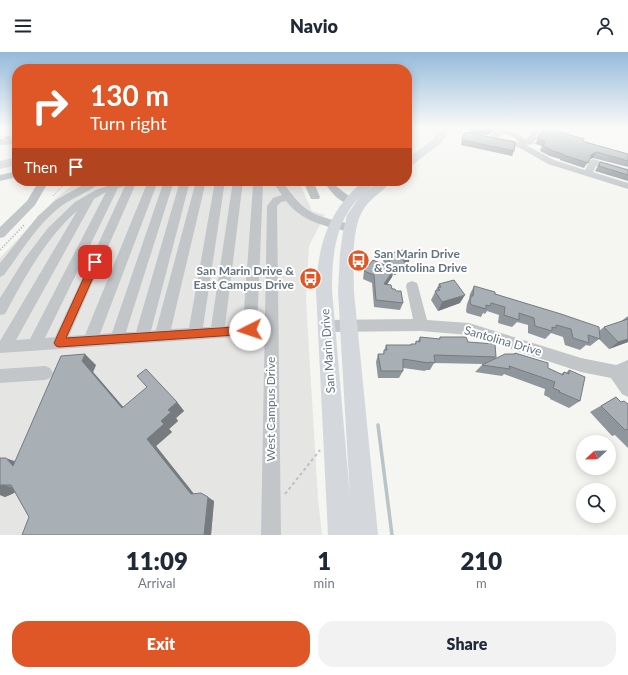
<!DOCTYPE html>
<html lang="en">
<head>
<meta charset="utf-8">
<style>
  body { margin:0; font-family:Lato,sans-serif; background:#f2f2f3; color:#1f2937; height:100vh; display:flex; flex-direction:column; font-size:15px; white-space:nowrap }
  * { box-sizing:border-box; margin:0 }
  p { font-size:13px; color:#747a83 }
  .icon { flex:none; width:22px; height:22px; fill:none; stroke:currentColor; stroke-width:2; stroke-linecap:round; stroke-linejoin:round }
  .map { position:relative; height:483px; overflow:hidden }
  .sheet { display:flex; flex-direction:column; background:#fff; flex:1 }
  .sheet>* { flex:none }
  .top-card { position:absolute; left:12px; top:12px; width:400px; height:122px; border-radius:16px; box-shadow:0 2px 10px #0003; background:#df5727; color:#fff; overflow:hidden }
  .needle { width:26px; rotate:248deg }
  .controls { position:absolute; left:576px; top:383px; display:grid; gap:8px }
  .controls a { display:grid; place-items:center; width:40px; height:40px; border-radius:50%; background:#fff; box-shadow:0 2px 10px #0003; font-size:20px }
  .pin { position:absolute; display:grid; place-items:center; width:34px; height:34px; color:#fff; margin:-17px; border-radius:8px; box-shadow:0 2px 6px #0006 }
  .me { position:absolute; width:44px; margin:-22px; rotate:266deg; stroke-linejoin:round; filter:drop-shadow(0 0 3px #0008) }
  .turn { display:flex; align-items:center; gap:14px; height:84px; padding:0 12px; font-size:18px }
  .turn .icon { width:52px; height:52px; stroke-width:2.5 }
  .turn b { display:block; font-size:28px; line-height:34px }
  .then { display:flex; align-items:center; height:38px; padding:0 12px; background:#0003; gap:8px; font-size:15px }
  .eta { display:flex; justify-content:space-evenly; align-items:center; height:68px; text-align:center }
  .eta b { font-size:24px; font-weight:800; line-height:28px }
  .primary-button { display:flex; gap:8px; margin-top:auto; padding:8px 12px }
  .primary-button a { flex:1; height:46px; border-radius:16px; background:#df5727; color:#fff; font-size:16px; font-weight:800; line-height:46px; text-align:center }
  .primary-button a+a { background:#f2f2f3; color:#1f2937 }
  header { display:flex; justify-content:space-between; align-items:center; height:52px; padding:0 12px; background:#fff; font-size:18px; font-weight:800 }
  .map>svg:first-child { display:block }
</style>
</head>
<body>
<header><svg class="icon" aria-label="menu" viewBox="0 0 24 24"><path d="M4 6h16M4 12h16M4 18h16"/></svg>Navio<svg class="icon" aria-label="person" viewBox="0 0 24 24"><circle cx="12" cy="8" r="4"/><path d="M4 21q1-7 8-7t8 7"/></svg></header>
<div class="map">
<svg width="628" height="483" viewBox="0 0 628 483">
  <rect width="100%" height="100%" fill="#f5f5f1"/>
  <polygon fill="#e5e6e4" points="78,129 299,129 312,159 325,163 309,194 306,248 318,447 322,483 0,483 0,206 56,146"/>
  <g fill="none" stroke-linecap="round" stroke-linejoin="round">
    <polyline stroke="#b9c4c8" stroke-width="3.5" points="378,373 392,483"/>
    <polyline stroke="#bcbec0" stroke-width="1" stroke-dasharray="1.5 1.5" stroke-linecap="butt" points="53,144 67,129"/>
    <polyline stroke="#bcbec0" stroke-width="1.5" stroke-dasharray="1.5 1.5" stroke-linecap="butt" points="0,198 25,172"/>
    <polyline stroke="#bcbec0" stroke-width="2" stroke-dasharray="3 3" stroke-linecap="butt" points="285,442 320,398"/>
    <g fill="#c2c6c9" fill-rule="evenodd">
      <polygon points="0,76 17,76 17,78 0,79"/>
      <path d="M501 78 515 80 526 88 533 78H539L540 80 533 92 526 93 554 108 585 118 590 108 593 107 628 117V123L596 114 593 120 628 131V137L548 112 518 95 487 90 486 88 495 79ZM505 82 513 85 519 90 497 87 501 83Z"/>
      <polygon points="17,86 17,92 0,93 0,87"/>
      <polygon points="17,119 17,125 0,129 0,123"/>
      <polygon points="39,129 49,129 35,153 4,185 0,186 0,175 27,149"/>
      <path d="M90 129H102C95 137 70 147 60 155 37 173 21 200 4 223L0 225V211L38 164 56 148Z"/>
      <path d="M121 129H137L69 284 85 283 148 129H158L100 282 112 281 164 129H174L126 280H136L180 129H190L151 279 156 278 196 129H206L171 277 189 276 215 129H225L203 275H211L233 129H243L225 274 243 272 253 133 245 129H259L263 132 257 278 255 282 250 284 0 301V289L77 159C45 187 25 225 5 262L0 263V246L25 206 48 176 75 150 96 138ZM125 134 55 285 45 286 118 136ZM106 140 30 287 16 288 94 147Z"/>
      <path d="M272 129H282C307 165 314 163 354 173L355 176 354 179 350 180C325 174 302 170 286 149L281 150 277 154 281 483H261L267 154 273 146 282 143Z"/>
      <polygon points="303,129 313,129 320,145 319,147 311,147"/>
      <path d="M324 129H334L337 135 353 147 354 149 353 151C341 154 329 138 324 129Z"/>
      <polygon points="412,229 417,231 418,234 427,268 469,271 581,306 616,313 628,308 628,345 622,342 611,326 581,320 469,283 421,279 326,280 321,278 319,274 321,270 326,268 413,267 406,234 407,231"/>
      <polygon points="45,314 50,316 53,321 50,326 45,328 0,331 0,317"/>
    </g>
    <g fill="#d4d8dc" fill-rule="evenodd">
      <polygon points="441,76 451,76 441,91 411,114 407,115 407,107 433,87"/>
      <path d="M363 129H376C369 138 359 145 352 154 334 178 332 209 332 238L350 445 338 240 340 201 343 180 347 163 359 146 378 129H391C384 139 372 145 365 155 350 175 354 216 354 240L378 483H328L316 238C318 192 328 160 363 129Z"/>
    </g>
    <polygon fill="#d4d8dc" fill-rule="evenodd" points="17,105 17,113 0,117 0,109"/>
    <defs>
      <polyline id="rail" points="0,86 17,85"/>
    </defs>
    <use href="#rail" stroke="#a3a8ad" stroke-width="2.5"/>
    <use href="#rail" stroke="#fff" stroke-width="1.5" stroke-dasharray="5" stroke-linecap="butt"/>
  </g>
  <g fill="#90979c">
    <polygon points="470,76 502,76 494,78 488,83 469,81"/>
    <polygon points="543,78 628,102 628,115 593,106 590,107 584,116 560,108 560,107 550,104 540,99 542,94 535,92"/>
    <polygon points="462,88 514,99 512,104 461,93"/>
    <polygon points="600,110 628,118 628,129 595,119"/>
    <polygon points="385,203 410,206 408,212 406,212 407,213 405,219 394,223 393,221 392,225 387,232 396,239 403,251 400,258 374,255 372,231 363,227 364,219 388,214 383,209"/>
    <polygon points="439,232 460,251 438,259 431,248"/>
    <polygon points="474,234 599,279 604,275 620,270 628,264 628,290 609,297 599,287 590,294 586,293 580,298 565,293 563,285 551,281 545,287 528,281 528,273 517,270 512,275 498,271 499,263 487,259 485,262 483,261 481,265 467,261 466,259 467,252 469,247 470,242"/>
    <polygon points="420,285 439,287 440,285 468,290 496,305 495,306 514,302 515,301 561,322 564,320 566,321 569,318 580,349 569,356 550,347 550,346 544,343 545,337 504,322 502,324 475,320 483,312 434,311 430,318 426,318 425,319 403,316 403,319 399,326 378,326 376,310 378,302 383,302 386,293 410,293 411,292 415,292 416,289 418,289"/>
    <polygon points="96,313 93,320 123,355 177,350 184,359 176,366 178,369 169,377 172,380 156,394 194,442 214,449 211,483 22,483 29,465 15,440 12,442 5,445 0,443 0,406 15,409"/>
    <polygon points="616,345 621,350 628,352 628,396 615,383 612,384 590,360"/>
  </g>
  <g fill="#767b7f">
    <polygon points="492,76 502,76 494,78 488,83 490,78"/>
    <polygon points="597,100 593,106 589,107 592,102"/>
    <polygon points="338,129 351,129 338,131"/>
    <polygon points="410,206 408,212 401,214 403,208"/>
    <polygon points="407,213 405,219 394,223 396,217"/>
    <polygon points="394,217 392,225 382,240 384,232"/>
    <polygon points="465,243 460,251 438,259 442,250"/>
    <polygon points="628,287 628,290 609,297 618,290"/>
    <polygon points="85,302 96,313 93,320 132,365 122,356 82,309"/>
    <polygon points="177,350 184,359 176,366 178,369 169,377 172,380 156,394 198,447 191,442 147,387 161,369 168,358"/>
    <polygon points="6,406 24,413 13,414"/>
    <polygon points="1,432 19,438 12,442 5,445 0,443 0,433"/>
    <polygon points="208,445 214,449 211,483 204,483"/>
  </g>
  <g fill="#a8b0b5" stroke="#767b7f">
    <polygon points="473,76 492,76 490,78"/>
    <polygon points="543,78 552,80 553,78 584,87 583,89 585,90 628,102 628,109 597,100 592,102 588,111 563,103 563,102 553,99 543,94 545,89 537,87"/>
    <polygon points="465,80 515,90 514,99 462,88"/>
    <polygon points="600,110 628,118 628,123 599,114"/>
    <polygon points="403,198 410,206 403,208 407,213 396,217 385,203"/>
    <polygon points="373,208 394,217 384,232 391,233 392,237 395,237 396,239 401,239 403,251 376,248 374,223 364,219"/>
    <polygon points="454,228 465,243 442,250 435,239 440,238 438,236 441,235 439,232"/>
    <polygon points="474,234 495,240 495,242 561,262 599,275 600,287 588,283 589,291 573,286 571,277 556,273 556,276 552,275 552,279 535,274 534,266 519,261 519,268 504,263 505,255 491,251 490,254 486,253 486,257 472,253 470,251 471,244 473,244"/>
    <polygon points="628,267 628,287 618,290 604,275"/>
    <polygon points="420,285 440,287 440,285 466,285 468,290 495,292 496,305 434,303 435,311 429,310 429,311 403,307 403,319 381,319 378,302 384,302 384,298 387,298 386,293 411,293 411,292 416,292 416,289 420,290"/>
    <polygon points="515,301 548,311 548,316 563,323 564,320 569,322 569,318 585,325 580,349 559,340 560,339 553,336 555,330 509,314 510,317 482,313 505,302 515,302"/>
    <polygon points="85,302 82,309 122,356 147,335 137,324 146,317 177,350 168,358 171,360 161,369 164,372 147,387 191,442 201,441 208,445 204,483 22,483 29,465 11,433 0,433 0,406 6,406 13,414 61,304"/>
    <polygon points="616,345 621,350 624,349 628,352 628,377 625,378 601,354"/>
  </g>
  <linearGradient id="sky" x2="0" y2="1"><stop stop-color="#95badb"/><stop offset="0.53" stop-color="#fafaf9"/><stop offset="1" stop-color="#fafaf9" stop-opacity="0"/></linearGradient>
  <rect width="628" height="143" fill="url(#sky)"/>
  <polygon fill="#df5727" stroke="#913919" points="95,207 100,210 66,286 250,274 253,275 255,278 253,281 250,282 59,295 56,294 54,291 91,210"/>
  <defs>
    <symbol id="bus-disc" viewBox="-11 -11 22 22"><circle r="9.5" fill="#df5727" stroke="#fff"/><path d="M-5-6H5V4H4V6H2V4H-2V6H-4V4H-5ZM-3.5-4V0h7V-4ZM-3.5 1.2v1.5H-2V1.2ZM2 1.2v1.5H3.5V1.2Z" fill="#fff"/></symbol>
  </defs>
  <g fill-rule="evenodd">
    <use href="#bus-disc" x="346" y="196" width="25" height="25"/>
    <use href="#bus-disc" x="298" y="214" width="25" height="25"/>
  </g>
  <g text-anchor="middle" stroke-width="4" stroke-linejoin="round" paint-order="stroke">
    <g font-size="12" font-weight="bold" fill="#647481" stroke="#fff" text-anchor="start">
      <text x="374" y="206">San Marin Drive<tspan x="374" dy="14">&amp; Santolina Drive</tspan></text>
      <text x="294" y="223" text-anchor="end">San Marin Drive &amp;<tspan x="294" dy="14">East Campus Drive</tspan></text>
    </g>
    <g font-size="12" fill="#647481" stroke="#fff">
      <text transform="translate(503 289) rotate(16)" y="4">Santolina Drive</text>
      <text transform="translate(328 299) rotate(-94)" y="4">San Marin Drive</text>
      <text transform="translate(271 357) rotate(-90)" y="4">West Campus Drive</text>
    </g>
  </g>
</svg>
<div class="controls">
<a><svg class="needle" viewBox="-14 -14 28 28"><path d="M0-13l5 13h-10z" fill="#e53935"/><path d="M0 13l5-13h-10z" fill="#747a83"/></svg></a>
<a><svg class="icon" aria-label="search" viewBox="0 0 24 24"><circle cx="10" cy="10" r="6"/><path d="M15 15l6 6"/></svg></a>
</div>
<div class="pin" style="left:95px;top:210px;background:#d93025"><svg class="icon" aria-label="arrive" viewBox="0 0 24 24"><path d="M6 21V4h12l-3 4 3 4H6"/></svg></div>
<svg class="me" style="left:250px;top:278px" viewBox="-20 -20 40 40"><circle r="19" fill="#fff"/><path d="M0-13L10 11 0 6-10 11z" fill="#df5727"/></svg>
<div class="top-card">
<div class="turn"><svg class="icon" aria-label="right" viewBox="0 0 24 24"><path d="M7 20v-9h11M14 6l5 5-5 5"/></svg><div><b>130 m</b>Turn right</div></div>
<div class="then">Then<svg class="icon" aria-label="arrive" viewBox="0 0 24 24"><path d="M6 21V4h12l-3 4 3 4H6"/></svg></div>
</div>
</div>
<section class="sheet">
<div class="eta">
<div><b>11:09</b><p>Arrival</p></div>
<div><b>1</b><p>min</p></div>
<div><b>210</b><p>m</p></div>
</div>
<div class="primary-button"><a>Exit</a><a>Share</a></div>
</section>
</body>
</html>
